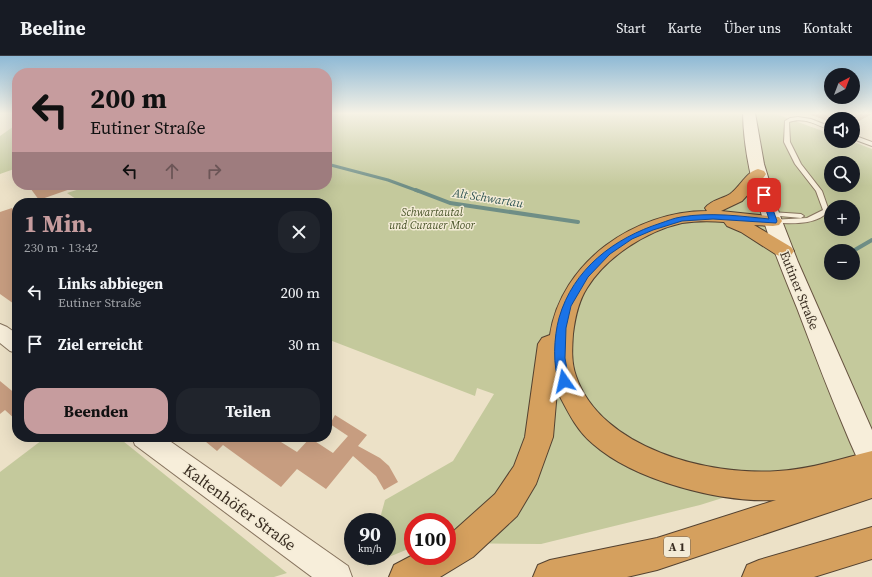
<!DOCTYPE html>
<html lang="de">
<head>
<meta charset="utf-8">
<style>
  body { margin:0; font-family:"Source Serif 4",serif; background:#20242c; color:#f1f3f6; height:100vh; display:flex; flex-direction:column; font-size:15px; white-space:nowrap }
  * { box-sizing:border-box; margin:0 }
  p { font-size:13px; color:#9ea1a6 }
  .icon { flex:none; width:22px; height:22px; fill:none; stroke:currentColor; stroke-width:2; stroke-linecap:round; stroke-linejoin:round }
  .map { position:relative; flex:1; overflow:hidden }
  .side { position:absolute; left:12px; top:142px; width:320px; height:244px; display:flex; flex-direction:column; background:#171b24; border-radius:16px; box-shadow:0 4px 16px #0002 }
  .side>* { flex:none }
  .guide { position:absolute; left:12px; top:12px; width:320px; height:122px; border-radius:16px; box-shadow:0 4px 16px #0002; background:#c69c9e; color:#111; overflow:hidden }
  .needle { width:26px; rotate:42deg }
  .buttons { position:absolute; left:824px; top:12px; display:grid; gap:8px }
  .buttons a { display:grid; place-items:center; width:36px; height:36px; border-radius:50%; background:#171b24; box-shadow:0 4px 16px #0002; font-size:20px }
  .speed { position:absolute; left:344px; top:457px; display:flex; gap:8px; font-size:20px; font-weight:700; text-align:center }
  .speed>* { display:grid; place-content:center; width:52px; height:52px; border-radius:50%; background:#171b24; box-shadow:0 4px 16px #0002; line-height:1 }
  .speed small { font-size:10px; font-weight:400 }
  .speed .limit { border:6px solid #d22; background:#fff; color:#111 }
  .pin { position:absolute; display:grid; place-items:center; width:34px; height:34px; color:#fff; margin:-17px; border-radius:8px; box-shadow:0 2px 6px #0006 }
  .me { position:absolute; width:44px; margin:-22px; rotate:349deg; stroke-linejoin:round; filter:drop-shadow(0 0 3px #0008) }
  .turn { display:flex; align-items:center; gap:14px; height:84px; padding:0 12px; font-size:18px }
  .turn .icon { width:52px; height:52px; stroke-width:2.5 }
  .turn b { display:block; font-size:28px; line-height:34px }
  .lanes { display:flex; align-items:center; height:38px; padding:0 12px; background:#0003; justify-content:center; gap:20px; direction:ltr }
  .lanes .off { opacity:.35 }
  .round { display:grid; place-items:center; flex:none; width:42px; height:42px; border-radius:16px; background:#20242c }
  .headline { display:flex; align-items:center; justify-content:space-between; height:68px; padding:0 12px }
  h1 { font-size:24px; font-weight:700; line-height:30px; color:#c69c9e }
  .primary-button { display:flex; gap:8px; margin-top:auto; padding:8px 12px }
  .primary-button a { flex:1; height:46px; border-radius:16px; background:#c69c9e; color:#111; font-size:16px; font-weight:700; line-height:46px; text-align:center }
  .primary-button a+a { background:#20242c; color:#f1f3f6 }
  ul { padding:0; list-style:none }
  li { display:flex; align-items:center; gap:12px; height:52px; padding:0 12px }
  li div { flex:1 }
  li b { display:block; font-size:15px }
  li em { font-style:normal }
  header { display:flex; align-items:center; gap:24px; box-sizing:border-box; height:56px; padding:0 20px; background:#171b24; border-bottom:1px solid #363941 }
  header strong { font-size:19px }
  nav { display:flex; gap:22px; margin-inline-start:auto; font-size:14px }
  .map>svg:first-child { display:block }
</style>
</head>
<body>
<header>
<strong>Beeline</strong>
<nav><a>Start</a><a>Karte</a><a>Über uns</a><a>Kontakt</a></nav>
</header>
<div class="map">
<svg width="872" height="521" viewBox="0 0 872 521">
  <rect width="100%" height="100%" fill="#ece1c7"/>
  <g fill="#c4c99c" fill-rule="evenodd">
    <path d="M327 57H773L831 78V85H851L872 93V394L864 398 700 449 541 488 447 487V466H413V491L367 510 369 500H387V466H379L385 444 453 405 494 338 477 332 475 340 327 283V147H82L67 137 86 131 85 129H327ZM831 107H853V129H831ZM831 151H853V173H831ZM831 195H853V217H831Z"/>
    <polygon points="17,68 17,112 0,118 0,80"/>
    <polygon points="46,381 118,381 287,517 274,521 0,521 0,416"/>
  </g>
  <g fill="none" stroke-linecap="round" stroke-linejoin="round">
    <polyline stroke="#6f8e86" stroke-width="3" points="327,108 388,124 418,135"/>
    <g stroke="#6f8e86" stroke-width="4">
      <polyline points="416,134 450,147 578,166"/>
      <polyline points="853,195 872,184"/>
      <polyline points="828,209 831,208"/>
    </g>
  </g>
  <g fill="#c79d80">
    <polygon points="812,57 872,57 872,58 853,68 853,63 831,63 831,66 811,59"/>
    <polygon points="28,129 76,129 76,131 39,144"/>
    <polygon points="12,152 17,159 17,250 0,238 0,156"/>
    <polygon points="0,325 17,339 17,365 5,354 0,358"/>
    <polygon points="335,359 367,379 358,390 380,402 389,410 398,426 384,434 376,420 353,400 326,433 297,413 281,431 223,389 217,395 200,381 273,381 297,396 310,382 333,397 348,380 330,368"/>
  </g>
  <g fill="none" stroke-linecap="round" stroke-linejoin="round">
    <defs>
      <g id="service">
        <path d="M798 61 811 63 831 71V74C818 70 804 60 789 66L790 86 801 108 822 135 829 155C815 170 792 167 773 167L770 165 771 164 807 162 823 154 816 135 795 108 784 86 785 65 790 62Z"/>
        <polygon points="853,79 872,86 872,90 853,83"/>
        <polygon points="771,156 801,158 804,160 801,162 769,159 769,157"/>
      </g>
      <g id="tertiary">
        <polygon points="0,268 7,271 17,278 17,297 10,295 0,287"/>
        <polygon points="132,381 164,381 348,510 352,521 312,521 135,389"/>
      </g>
      <path id="secondary" d="M743 57H755L764 108 779 157 798 206 872 374V417L862 413 850 386C831 342 814 297 797 252 772 190 744 125 743 57Z"/>
      <g id="motorway">
        <path d="M758 113 764 115 766 118 764 121 742 145 721 155 779 161 782 165 779 169 773 170 754 169 791 191 794 195 791 199 784 201 777 199 741 176 727 170 724 166C710 165 696 165 682 167 646 175 606 201 587 232 578 246 575 262 573 278 572 292 571 306 576 320 601 393 709 420 778 415 812 413 840 403 872 395V442L657 514 627 521H533L538 509 550 504 657 482 776 444C721 447 635 425 593 388 576 374 567 354 557 335L553 381 536 428 517 460 473 501 440 521H389L394 509 413 499 447 500V481L495 438 514 410 525 381 538 288 542 282 550 279C561 206 635 155 707 155L705 152C711 144 722 143 730 138 740 131 746 116 758 113Z"/>
        <polygon points="872,471 872,503 814,521 742,521 747,509 759,504"/>
      </g>
    </defs>
    <use href="#service" stroke="#86735e" stroke-width="2"/>
    <use href="#tertiary" stroke="#86735e" stroke-width="2"/>
    <use href="#secondary" stroke="#685441" stroke-width="2"/>
    <use href="#motorway" stroke="#544231" stroke-width="2"/>
    <use href="#service" fill="#f7eeda" fill-rule="evenodd"/>
    <use href="#tertiary" fill="#f7eeda" fill-rule="evenodd"/>
    <use href="#secondary" fill="#f7eeda" fill-rule="evenodd"/>
    <use href="#motorway" fill="#d5a05e" fill-rule="evenodd"/>
  </g>
  <linearGradient id="sky" x2="0" y2="1"><stop stop-color="#8eb9d5"/><stop offset="0.44" stop-color="#f6f2e6"/><stop offset="1" stop-color="#f6f2e6" stop-opacity="0"/></linearGradient>
  <rect width="872" height="130" fill="url(#sky)"/>
  <path fill="#1a73e8" stroke="#114b97" d="M764 137 768 139 777 165 776 167 713 163 682 165 653 174 632 183 610 198 588 221 571 250 566 272 565 302 569 325 568 328 564 329 560 328C552 311 554 280 559 262 573 213 614 182 661 167 667 165 674 162 681 161 710 156 740 160 769 163L761 139Z"/>
  <g text-anchor="middle" stroke-width="3" stroke-linejoin="round" paint-order="stroke">
    <g font-size="11" font-style="italic" fill="#485328" stroke="#f3ebd6">
      <text x="432" y="160">Schwartautal<tspan x="432" dy="13">und Curauer Moor</tspan></text>
    </g>
    <g font-size="12" font-style="italic" fill="#315654" stroke="#f3ebd6">
      <text transform="translate(488 142) rotate(9)" y="4">Alt Schwartau</text>
    </g>
    <rect fill="#f3ebd6" stroke="#706557" stroke-width="1" x="664" y="481" width="26" height="20" rx="3"/>
    <g font-size="12" font-weight="bold" fill="#382c20">
      <text x="677" y="495">A 1</text>
    </g>
    <g font-size="13" fill="#382c20" stroke="#f3ebd6">
      <text transform="translate(800 234) rotate(68)" y="5">Eutiner Straße</text>
    </g>
    <g font-size="16" fill="#382c20" stroke="#f3ebd6">
      <text transform="translate(240 451) rotate(36)" y="6">Kaltenhöfer Straße</text>
    </g>
  </g>
</svg>
<div class="buttons">
<a><svg class="needle" viewBox="-14 -14 28 28"><path d="M0-13l5 13h-10z" fill="#e53935"/><path d="M0 13l5-13h-10z" fill="#9ea1a6"/></svg></a>
<a><svg class="icon" aria-label="sound" viewBox="0 0 24 24"><path d="M4 9h4l5-4v14l-5-4H4zM17 9q2 3 0 6"/></svg></a>
<a><svg class="icon" aria-label="search" viewBox="0 0 24 24"><circle cx="10" cy="10" r="6"/><path d="M15 15l6 6"/></svg></a>
<a>+</a>
<a>−</a>
</div>
<div class="speed"><div>90<small>km/h</small></div><div class="limit">100</div></div>
<div class="pin" style="left:764px;top:139px;background:#d93025"><svg class="icon" aria-label="arrive" viewBox="0 0 24 24"><path d="M6 21V4h12l-3 4 3 4H6"/></svg></div>
<svg class="me" style="left:564px;top:325px" viewBox="-20 -20 40 40"><path d="M0-17L14 15 0 8-14 15z" fill="#1a73e8" stroke="#fff" stroke-width="4"/></svg>
<div class="guide">
<div class="turn"><svg class="icon" aria-label="left" viewBox="0 0 24 24"><path d="M17 20v-9H6M10 6l-5 5 5 5"/></svg><div><b>200 m</b>Eutiner Straße</div></div>
<div class="lanes"><svg class="icon" aria-label="left" viewBox="0 0 24 24"><path d="M17 20v-9H6M10 6l-5 5 5 5"/></svg><svg class="icon off" aria-label="ahead" viewBox="0 0 24 24"><path d="M12 20V5M6 11l6-6 6 6"/></svg><svg class="icon off" aria-label="right" viewBox="0 0 24 24"><path d="M7 20v-9h11M14 6l5 5-5 5"/></svg></div>
</div>
<section class="side">
<div class="headline"><div><h1>1 Min.</h1><p>230 m · 13:42</p></div><a class="round"><svg class="icon" aria-label="close" viewBox="0 0 24 24"><path d="M6 6l12 12M18 6L6 18"/></svg></a></div>
<ul>
<li><svg class="icon" aria-label="left" viewBox="0 0 24 24"><path d="M17 20v-9H6M10 6l-5 5 5 5"/></svg><div><b>Links abbiegen</b><p>Eutiner Straße</p></div><em>200 m</em></li>
<li><svg class="icon" aria-label="arrive" viewBox="0 0 24 24"><path d="M6 21V4h12l-3 4 3 4H6"/></svg><div><b>Ziel erreicht</b></div><em>30 m</em></li>
</ul>
<div class="primary-button"><a>Beenden</a><a>Teilen</a></div>
</section>
</div>
</body>
</html>
